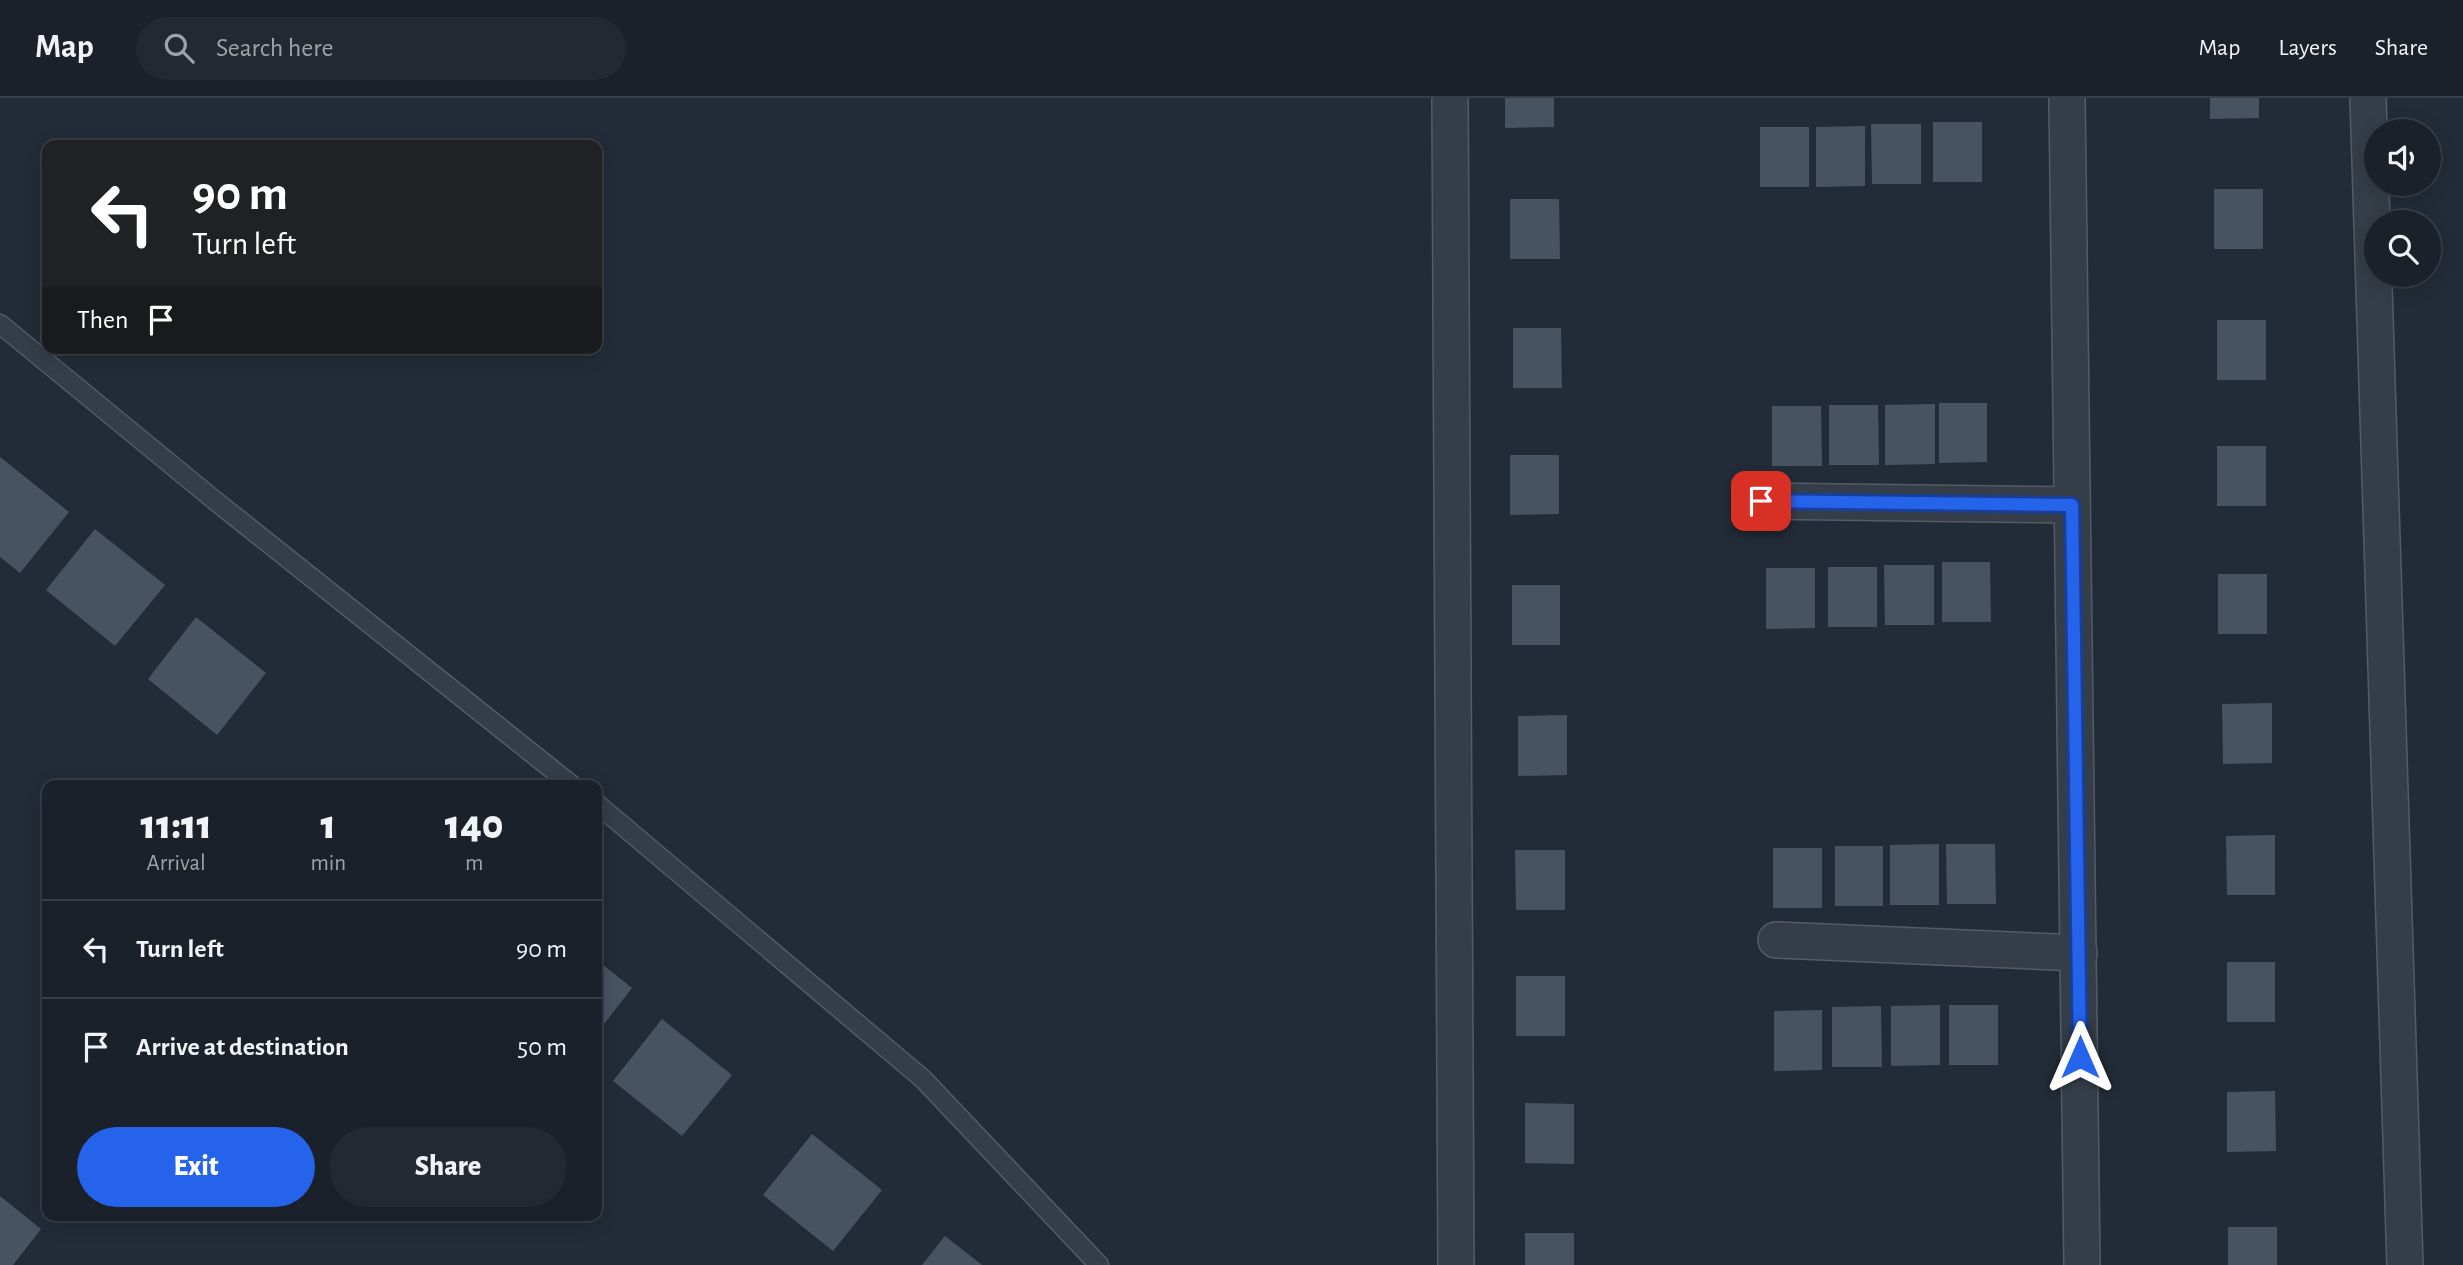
<!DOCTYPE html>
<html lang="en">
<head>
<meta charset="utf-8">
<style>
  body { margin:0; font-family:"Alegreya Sans",sans-serif; background:#232932; color:#f1f3f6; height:100vh; display:flex; flex-direction:column; font-size:26px; white-space:nowrap }
  * { box-sizing:border-box; margin:0 }
  p { font-size:23px; color:#9fa3a8 }
  .icon { flex:none; width:38px; height:38px; fill:none; stroke:currentColor; stroke-width:2; stroke-linecap:round; stroke-linejoin:round }
  .map { position:relative; flex:1; overflow:hidden }
  .details { position:absolute; left:42px; top:682px; width:560px; height:441px; display:flex; flex-direction:column; background:#1a212a; border-radius:14px; box-shadow:0 4px 18px #0003,0 0 0 2px #383e47 }
  .details>* { flex:none }
  .hud { position:absolute; left:42px; top:42px; width:560px; height:214px; border-radius:14px; box-shadow:0 4px 18px #0003,0 0 0 2px #383e47; background:#202124; color:#fff; overflow:hidden }
  .controls { position:absolute; left:2364px; top:21px; display:grid; gap:14px }
  .controls a { display:grid; place-items:center; width:77px; height:77px; border-radius:50%; background:#1a212a; box-shadow:0 4px 18px #0003,0 0 0 2px #383e47; font-size:35px }
  .pin { position:absolute; display:grid; place-items:center; width:60px; height:60px; color:#fff; margin:-30px; border-radius:14px; box-shadow:0 4px 10px #0006 }
  .me { position:absolute; width:77px; margin:-38px; rotate:0deg; stroke-linejoin:round; filter:drop-shadow(0 0 5px #0008) }
  .turn { display:flex; align-items:center; gap:24px; height:147px; padding:0 35px; font-size:32px }
  .turn .icon { width:91px; height:91px; stroke-width:2.5 }
  .turn b { display:block; font-size:49px; line-height:60px }
  .then { display:flex; align-items:center; height:66px; padding:0 35px; background:#0003; gap:14px; font-size:26px }
  .eta { display:flex; justify-content:space-evenly; align-items:center; height:119px; text-align:center }
  .eta b { font-size:42px; font-weight:800; line-height:49px }
  .button { display:flex; gap:14px; margin-top:auto; padding:14px 35px }
  .button a { flex:1; height:80px; border-radius:42px; background:#2563eb; color:#fff; font-size:28px; font-weight:800; line-height:80px; text-align:center }
  .button a+a { background:#232932; color:#f1f3f6 }
  ul { padding:0; list-style:none }
  li { display:flex; align-items:center; gap:21px; height:98px; padding:0 35px; border-top:2px solid #383e47 }
  li div { flex:1 }
  li b { display:block; font-size:26px }
  li em { font-style:normal }
  header { display:flex; align-items:center; gap:42px; box-sizing:border-box; height:98px; padding:0 35px; background:#1a212a; border-bottom:2px solid #383e47 }
  header strong { font-size:33px }
  nav { display:flex; gap:38px; margin-inline-start:auto; font-size:24px }
  .search { width:490px; height:63px; background:#232932; display:flex; align-items:center; gap:18px; box-sizing:border-box; padding:0 24px; border-radius:38px; color:#9fa3a8; font-size:26px }
  .map>svg:first-child { display:block }
</style>
</head>
<body>
<header>
<strong>Map</strong>
<div class="search"><svg class="icon" aria-label="search" viewBox="0 0 24 24"><circle cx="10" cy="10" r="6"/><path d="M15 15l6 6"/></svg>Search here</div>
<nav><a>Map</a><a>Layers</a><a>Share</a></nav>
</header>
<div class="map">
<svg width="2463" height="1167" viewBox="0 0 2463 1167">
  <rect width="100%" height="100%" fill="#222c38"/>
  <g fill="#485362">
    <polygon points="1505,0 1554,0 1554,29 1505,30"/>
    <polygon points="2210,0 2259,0 2259,20 2210,21"/>
    <rect x="1933" y="24" width="49" height="60"/>
    <polygon points="1871,26 1921,26 1921,86 1872,86"/>
    <polygon points="1865,28 1865,88 1816,89 1816,29"/>
    <rect x="1760" y="29" width="49" height="60"/>
    <rect x="2214" y="91" width="49" height="60"/>
    <polygon points="1510,101 1559,101 1560,161 1510,161"/>
    <rect x="2217" y="222" width="49" height="60"/>
    <polygon points="1513,230 1561,230 1562,290 1513,290"/>
    <polygon points="1939,305 1987,305 1987,364 1939,365"/>
    <polygon points="1935,306 1935,366 1885,367 1885,307"/>
    <polygon points="1829,307 1878,307 1879,367 1829,367"/>
    <polygon points="1772,308 1821,308 1822,368 1772,368"/>
    <rect x="2217" y="348" width="49" height="60"/>
    <polygon points="1510,357 1559,357 1559,416 1510,417"/>
    <polygon points="0,359 69,414 20,475 0,459"/>
    <polygon points="95,431 165,487 115,548 46,492"/>
    <polygon points="1942,464 1990,464 1991,524 1942,524"/>
    <polygon points="1884,467 1934,467 1934,527 1885,527"/>
    <rect x="1828" y="469" width="49" height="60"/>
    <polygon points="1766,470 1815,470 1815,530 1766,531"/>
    <rect x="2218" y="476" width="49" height="60"/>
    <rect x="1512" y="487" width="48" height="60"/>
    <polygon points="196,519 266,575 217,637 148,581"/>
    <polygon points="2272,605 2272,665 2223,666 2222,606"/>
    <polygon points="1567,617 1567,677 1518,678 1518,618"/>
    <polygon points="2275,737 2275,797 2227,797 2226,738"/>
    <polygon points="1939,746 1939,807 1890,807 1890,747"/>
    <polygon points="1946,746 1995,746 1996,806 1947,806"/>
    <rect x="1835" y="748" width="48" height="60"/>
    <rect x="1773" y="750" width="49" height="60"/>
    <polygon points="1515,752 1565,752 1565,812 1516,812"/>
    <polygon points="597,862 632,890 597,935"/>
    <rect x="2227" y="864" width="48" height="60"/>
    <rect x="1516" y="878" width="49" height="60"/>
    <polygon points="1940,907 1940,967 1891,968 1891,908"/>
    <rect x="1949" y="907" width="49" height="60"/>
    <polygon points="1881,908 1882,969 1832,969 1832,909"/>
    <polygon points="1822,912 1822,972 1774,973 1774,913"/>
    <polygon points="662,921 732,977 682,1038 613,983"/>
    <polygon points="2275,993 2276,1053 2227,1054 2227,994"/>
    <polygon points="1525,1005 1574,1006 1574,1066 1525,1065"/>
    <polygon points="812,1036 882,1092 833,1153 763,1097"/>
    <polygon points="0,1098 41,1131 13,1167 0,1167"/>
    <rect x="2228" y="1129" width="49" height="38"/>
    <rect x="1525" y="1135" width="49" height="32"/>
    <polygon points="945,1138 982,1167 922,1167"/>
  </g>
  <g fill="none" stroke-linecap="round" stroke-linejoin="round">
    <defs>
      <g id="service">
        <polyline points="0,226 213,401 573,688"/>
        <polyline points="597,706 923,981 1099,1167"/>
      </g>
      <g id="minor">
        <polyline points="1450,0 1456,1167"/>
        <polyline points="2067,0 2082,1167"/>
        <polyline points="2368,0 2405,1167"/>
        <polyline points="1761,403 2072,407"/>
        <polyline points="1776,842 2079,855"/>
      </g>
    </defs>
    <use href="#service" stroke="#535c66" stroke-width="21"/>
    <use href="#minor" stroke="#535c66" stroke-width="38"/>
    <use href="#service" stroke="#353e48" stroke-width="18"/>
    <use href="#minor" stroke="#353e48" stroke-width="35"/>
  </g>
  <g fill="none" stroke-linecap="round" stroke-linejoin="round">
    <defs>
      <polyline id="route" points="1761,403 2072,407 2080,959"/>
    </defs>
    <use href="#route" stroke="#184099" stroke-width="18"/>
    <use href="#route" stroke="#2563eb" stroke-width="12"/>
  </g>
</svg>
<div class="controls">
<a><svg class="icon" aria-label="sound" viewBox="0 0 24 24"><path d="M4 9h4l5-4v14l-5-4H4zM17 9q2 3 0 6"/></svg></a>
<a><svg class="icon" aria-label="search" viewBox="0 0 24 24"><circle cx="10" cy="10" r="6"/><path d="M15 15l6 6"/></svg></a>
</div>
<div class="pin" style="left:1761px;top:403px;background:#d93025"><svg class="icon" aria-label="arrive" viewBox="0 0 24 24"><path d="M6 21V4h12l-3 4 3 4H6"/></svg></div>
<svg class="me" style="left:2080px;top:959px" viewBox="-20 -20 40 40"><path d="M0-17L14 15 0 8-14 15z" fill="#2563eb" stroke="#fff" stroke-width="4"/></svg>
<div class="hud">
<div class="turn"><svg class="icon" aria-label="left" viewBox="0 0 24 24"><path d="M17 20v-9H6M10 6l-5 5 5 5"/></svg><div><b>90 m</b>Turn left</div></div>
<div class="then">Then<svg class="icon" aria-label="arrive" viewBox="0 0 24 24"><path d="M6 21V4h12l-3 4 3 4H6"/></svg></div>
</div>
<section class="details">
<div class="eta">
<div><b>11:11</b><p>Arrival</p></div>
<div><b>1</b><p>min</p></div>
<div><b>140</b><p>m</p></div>
</div>
<ul>
<li><svg class="icon" aria-label="left" viewBox="0 0 24 24"><path d="M17 20v-9H6M10 6l-5 5 5 5"/></svg><div><b>Turn left</b></div><em>90 m</em></li>
<li><svg class="icon" aria-label="arrive" viewBox="0 0 24 24"><path d="M6 21V4h12l-3 4 3 4H6"/></svg><div><b>Arrive at destination</b></div><em>50 m</em></li>
</ul>
<div class="button"><a>Exit</a><a>Share</a></div>
</section>
</div>
</body>
</html>
